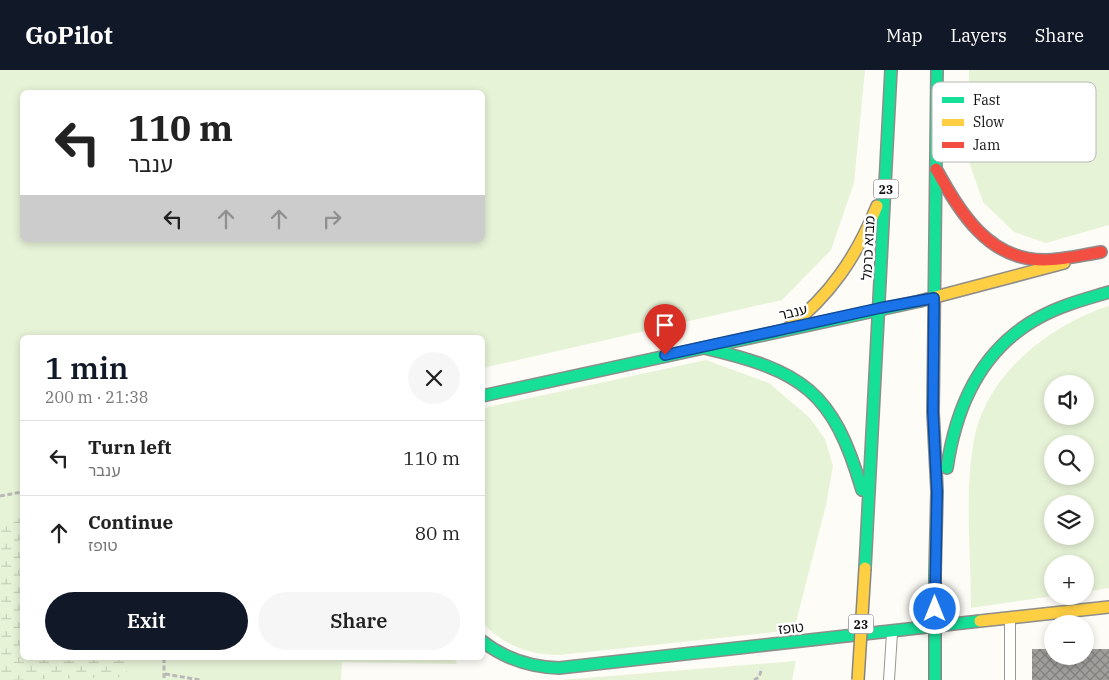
<!DOCTYPE html>
<meta charset="utf-8">
<style>
body{margin:0;font-family:"IBM Plex Serif","Noto Sans Hebrew",serif;background:#f6f6f6;color:#222;height:100vh;display:flex;flex-direction:column;font-size:19px;white-space:nowrap}
*{box-sizing:border-box;margin:0}
p{font-size:16px;color:#767676}
.icon{flex:none;width:28px;height:28px;fill:none;stroke:currentColor;stroke-width:2;stroke-linecap:round;stroke-linejoin:round}
.map{position:relative;flex:1;overflow:hidden}
.details{position:absolute;left:20px;top:265px;width:465px;height:325px;display:flex;flex-direction:column;background:#fff;border-radius:8px;box-shadow:0 2px 8px #0003}
.details>*{flex:none}
.top-card{position:absolute;left:20px;top:20px;width:465px;height:152px;border-radius:8px;box-shadow:0 2px 8px #0003;background:#fff;color:#222;overflow:hidden}
.controls{position:absolute;left:1044px;top:305px;display:grid;gap:10px}
.controls a{display:grid;place-items:center;width:50px;height:50px;border-radius:50%;background:#fff;box-shadow:0 2px 8px #0003;font-size:25px}
.pin{position:absolute;display:grid;place-items:center;width:42px;height:42px;color:#fff;margin:-51px -21px;border-radius:50% 50% 50% 0;rotate:-45deg;box-shadow:0 0 5px #0007}
.pin .icon{rotate:45deg}
.me{position:absolute;width:55px;margin:-28px;rotate:0deg;stroke-linejoin:round;filter:drop-shadow(0 0 4px #0008)}
.turn{display:flex;align-items:center;gap:18px;height:105px;padding:0 25px;font-size:22px}
.turn .icon{width:65px;height:65px;stroke-width:2.5}
.turn b{display:block;font-size:35px;line-height:42px}
.lanes{display:flex;align-items:center;height:48px;padding:0 25px;background:#0003;justify-content:center;gap:25px;direction:ltr}
.lanes .off{opacity:.35}
.round{display:grid;place-items:center;flex:none;width:52px;height:52px;border-radius:26px;background:#f6f6f6}
.summary{display:flex;align-items:center;justify-content:space-between;height:85px;padding:0 25px}
h1{font-size:30px;font-weight:600;line-height:38px;color:#111827}
.action{display:flex;gap:10px;margin-top:auto;padding:10px 25px}
.action a{flex:1;height:58px;border-radius:30px;background:#111827;color:#fff;font-size:20px;font-weight:600;line-height:58px;text-align:center}
.action a+a{background:#f6f6f6;color:#222}
ul{padding:0;list-style:none}
li{display:flex;align-items:center;gap:15px;height:75px;padding:0 25px;border-top:1px solid #e0e0e0}
li div{flex:1}
li b{display:block;font-size:19px}
li em{font-style:normal}
header{display:flex;align-items:center;gap:30px;box-sizing:border-box;height:70px;padding:0 25px;background:#111827;color:#fff}
header strong{font-size:24px}
nav{display:flex;gap:28px;margin-inline-start:auto;font-size:18px}
.map>svg:first-child{display:block}
.grass{fill:#e7f3d7;fill-rule:evenodd}
.wetland{fill:url(#wetland-marsh)}
.building{fill:url(#building-cross-hatch)}
.lines{fill:none;stroke-linecap:round;stroke-linejoin:round}
.lane-casing{stroke:#979795;stroke-width:12}
.fast-casing{stroke:#8e8d8b;stroke-width:14}
.slow-casing{stroke:#8e8d8b;stroke-width:14}
.jam-casing{stroke:#8e8d8b;stroke-width:14}
.path{stroke:#b9b9b8;stroke-width:3;stroke-dasharray:5 2.5;stroke-linecap:butt}
.lane{stroke:#fffffe;stroke-width:10}
.fast{stroke:#16e098;stroke-width:11}
.slow{stroke:#ffcf43;stroke-width:11}
.jam{stroke:#f24e42;stroke-width:11}
.fast-bridge-casing{stroke:#858482;stroke-width:14;stroke-linecap:butt}
.slow-bridge-casing{stroke:#858482;stroke-width:14;stroke-linecap:butt}
.fast-bridge{stroke:#16e098;stroke-width:11}
.slow-bridge{stroke:#ffcf43;stroke-width:11}
.route-casing{stroke:#114b97;stroke-width:12}
.route{stroke:#1a73e8;stroke-width:9}
.labels{text-anchor:middle;dominant-baseline:central;stroke-width:5;stroke-linejoin:round;paint-order:stroke}
.shield{fill:#fff;stroke:#585858;stroke-width:1}
.shield-label{font-size:12px;font-weight:bold;fill:#111}
.street-label{font-size:14px;fill:#111;stroke:#fff}
.key{fill:#fff;stroke:#b8b8b8;stroke-width:1}
.key-label{font-size:14px;fill:#111}
</style>
<header>
<strong>GoPilot</strong>
<nav><a>Map</a><a>Layers</a><a>Share</a></nav>
</header>
<div class="map">
<svg width="1109" height="610" viewBox="0 0 1109 610">
<defs>
<pattern id="wetland-marsh" width="20" height="14" patternUnits="userSpaceOnUse" patternTransform="scale(1.25)"><rect width="20" height="14" fill="#e7f3d7"/><path d="M1 5h8M5 5V1M11 12h8M15 12V8" fill="none" stroke="#c5cfb8"/></pattern>
<pattern id="building-cross-hatch" width="8" height="8" patternUnits="userSpaceOnUse" patternTransform="scale(1.25)"><rect width="8" height="8" fill="#a19f9c"/><path d="M0 0l8 8M0 8l8-8" fill="none" stroke="#82807e"/></pattern>
</defs>
<rect width="100%" height="100%" fill="#fdfcf7"/>
<g class="grass">
<path d="M 0,0 L 865,0 L 854,113 L 831,180 L 782,230 L 487,297 L 483,300 L 482,268 L 22,268 L 22,588 L 454,588 L 457,594 L 342,592 L 341,610 L 0,610 ZM 22,22 L 482,22 L 482,170 L 22,170 Z"/>
<path d="M 969,0 L 1109,0 L 1109,155 L 1046,173 L 1014,162 L 983,132 L 968,89 Z"/>
<path d="M 1109,236 L 1109,518 L 1085,522 L 1085,494 L 1052,494 L 1053,526 L 971,538 C 971,483 964,424 974,370 C 986,305 1049,255 1109,236 ZM 1052,314 L 1085,314 L 1085,346 L 1052,346 ZM 1052,374 L 1085,374 L 1085,406 L 1052,406 ZM 1052,434 L 1085,434 L 1085,466 L 1052,466 Z"/>
<path d="M 706,290 L 769,313 L 810,348 L 825,369 L 833,396 L 826,435 L 794,560 L 559,585 C 529,585 503,575 483,553 L 482,340 L 488,337 Z"/>
<path d="M 796,591 L 792,610 L 561,610 Z"/>
</g>
<path class="wetland" d="M 22,448 L 22,588 L 124,588 L 128,607 L 0,610 L 0,453 Z"/>
<path class="building" d="M 1032,579 L 1052,579 L 1052,586 L 1085,586 L 1085,579 L 1109,579 L 1109,610 L 1032,610 Z"/>
<g class="lines">
<defs>
<g id="lane">
<path d="M 1010,550 L 1010,610"/>
<path d="M 889,610 L 892,563"/>
</g>
<g id="fast">
<path d="M 704,278 C 803,301 833,321 862,420"/>
<path d="M 482,326 L 920,231"/>
<path d="M 947,398 C 956,336 982,278 1040,247 C 1062,235 1086,229 1109,222"/>
<path d="M 865,498 L 891,0"/>
<path d="M 935,504 L 937,421 L 933,342 L 937,0"/>
<path d="M 482,571 C 505,589 530,597 559,598 L 980,551"/>
</g>
<g id="slow">
<path d="M 920,231 L 1064,193"/>
<path d="M 787,259 C 830,226 857,186 877,136"/>
<path d="M 980,551 L 1109,537"/>
</g>
<path id="jam" d="M 936,99 C 960,142 988,190 1044,190 C 1063,190 1082,185 1101,182"/>
</defs>
<use href="#lane" class="lane-casing"/>
<use href="#fast" class="fast-casing"/>
<use href="#slow" class="slow-casing"/>
<use href="#jam" class="jam-casing"/>
<g class="path">
<path d="M 0,426 L 22,422"/>
<path d="M 164,588 L 164,610"/>
<path d="M 165,604 L 200,610"/>
<path d="M 754,610 L 759,607 L 762,598"/>
</g>
<use href="#lane" class="lane"/>
<use href="#fast" class="fast"/>
<use href="#slow" class="slow"/>
<use href="#jam" class="jam"/>
<defs>
<path id="fast-bridge" d="M 935,504 L 935,610"/>
<path id="slow-bridge" d="M 858,610 L 865,498"/>
</defs>
<use href="#fast-bridge" class="fast-bridge-casing"/>
<use href="#slow-bridge" class="slow-bridge-casing"/>
<use href="#fast-bridge" class="fast-bridge"/>
<use href="#slow-bridge" class="slow-bridge"/>
</g>
<g class="lines">
<defs>
<path id="route" d="M 665,285 L 880,238 L 934,228 L 933,342 L 937,422 L 935,539"/>
</defs>
<use href="#route" class="route-casing"/>
<use href="#route" class="route"/>
</g>
<g class="labels">
<g class="shield">
<rect x="873.5" y="109.5" width="25" height="19" rx="4"/>
<rect x="848.5" y="544.5" width="25" height="19" rx="4"/>
</g>
<g class="shield-label">
<text x="886" y="119">23</text>
<text x="861" y="554">23</text>
</g>
<g class="street-label">
<text transform="translate(868 178) rotate(-87)">מבוא כרמל</text>
<text transform="translate(793 242) rotate(-13)">ענבר</text>
<text transform="translate(791 558) rotate(-6)">טופז</text>
</g>
</g>
<rect x="932" y="12" width="164" height="80" rx="8" class="key"/>
<rect x="942" y="27" width="22" height="6" fill="#16e098"/>
<rect x="942" y="49" width="22" height="7" fill="#ffcf43"/>
<rect x="942" y="72" width="22" height="6" fill="#f24e42"/>
<g class="key-label">
<text x="973" y="35">Fast</text>
<text x="973" y="57">Slow</text>
<text x="973" y="80">Jam</text>
</g>
</svg>
<div class="controls">
<a><svg class="icon" aria-label="sound" viewBox="0 0 24 24"><path d="M4 9h4l5-4v14l-5-4H4zM17 9q2 3 0 6"/></svg></a>
<a><svg class="icon" aria-label="search" viewBox="0 0 24 24"><circle cx="10" cy="10" r="6"/><path d="M15 15l6 6"/></svg></a>
<a><svg class="icon" aria-label="layers" viewBox="0 0 24 24"><path d="M12 4l9 5-9 5-9-5zM3 14l9 5 9-5"/></svg></a>
<a>+</a>
<a>−</a>
</div>
<div class="pin" style="left:665px;top:285px;background:#d93025"><svg class="icon" aria-label="arrive" viewBox="0 0 24 24"><path d="M6 21V4h12l-3 4 3 4H6"/></svg></div>
<svg class="me" style="left:935px;top:539px" viewBox="-20 -20 40 40"><circle r="17" fill="#1a73e8" stroke="#fff" stroke-width="3"/><path d="M0-11L8 9 0 5-8 9z" fill="#fff"/></svg>
<div class="top-card">
<div class="turn"><svg class="icon" aria-label="left" viewBox="0 0 24 24"><path d="M17 20v-9H6M10 6l-5 5 5 5"/></svg><div><b>110 m</b>ענבר</div></div>
<div class="lanes"><svg class="icon" aria-label="left" viewBox="0 0 24 24"><path d="M17 20v-9H6M10 6l-5 5 5 5"/></svg><svg class="icon off" aria-label="ahead" viewBox="0 0 24 24"><path d="M12 20V5M6 11l6-6 6 6"/></svg><svg class="icon off" aria-label="ahead" viewBox="0 0 24 24"><path d="M12 20V5M6 11l6-6 6 6"/></svg><svg class="icon off" aria-label="right" viewBox="0 0 24 24"><path d="M7 20v-9h11M14 6l5 5-5 5"/></svg></div>
</div>
<section class="details">
<div class="summary"><div><h1>1 min</h1><p>200 m · 21:38</p></div><a class="round"><svg class="icon" aria-label="close" viewBox="0 0 24 24"><path d="M6 6l12 12M18 6L6 18"/></svg></a></div>
<ul>
<li><svg class="icon" aria-label="left" viewBox="0 0 24 24"><path d="M17 20v-9H6M10 6l-5 5 5 5"/></svg><div><b>Turn left</b><p>ענבר</p></div><em>110 m</em></li>
<li><svg class="icon" aria-label="ahead" viewBox="0 0 24 24"><path d="M12 20V5M6 11l6-6 6 6"/></svg><div><b>Continue</b><p>טופז</p></div><em>80 m</em></li>
</ul>
<div class="action"><a>Exit</a><a>Share</a></div>
</section>
</div>
